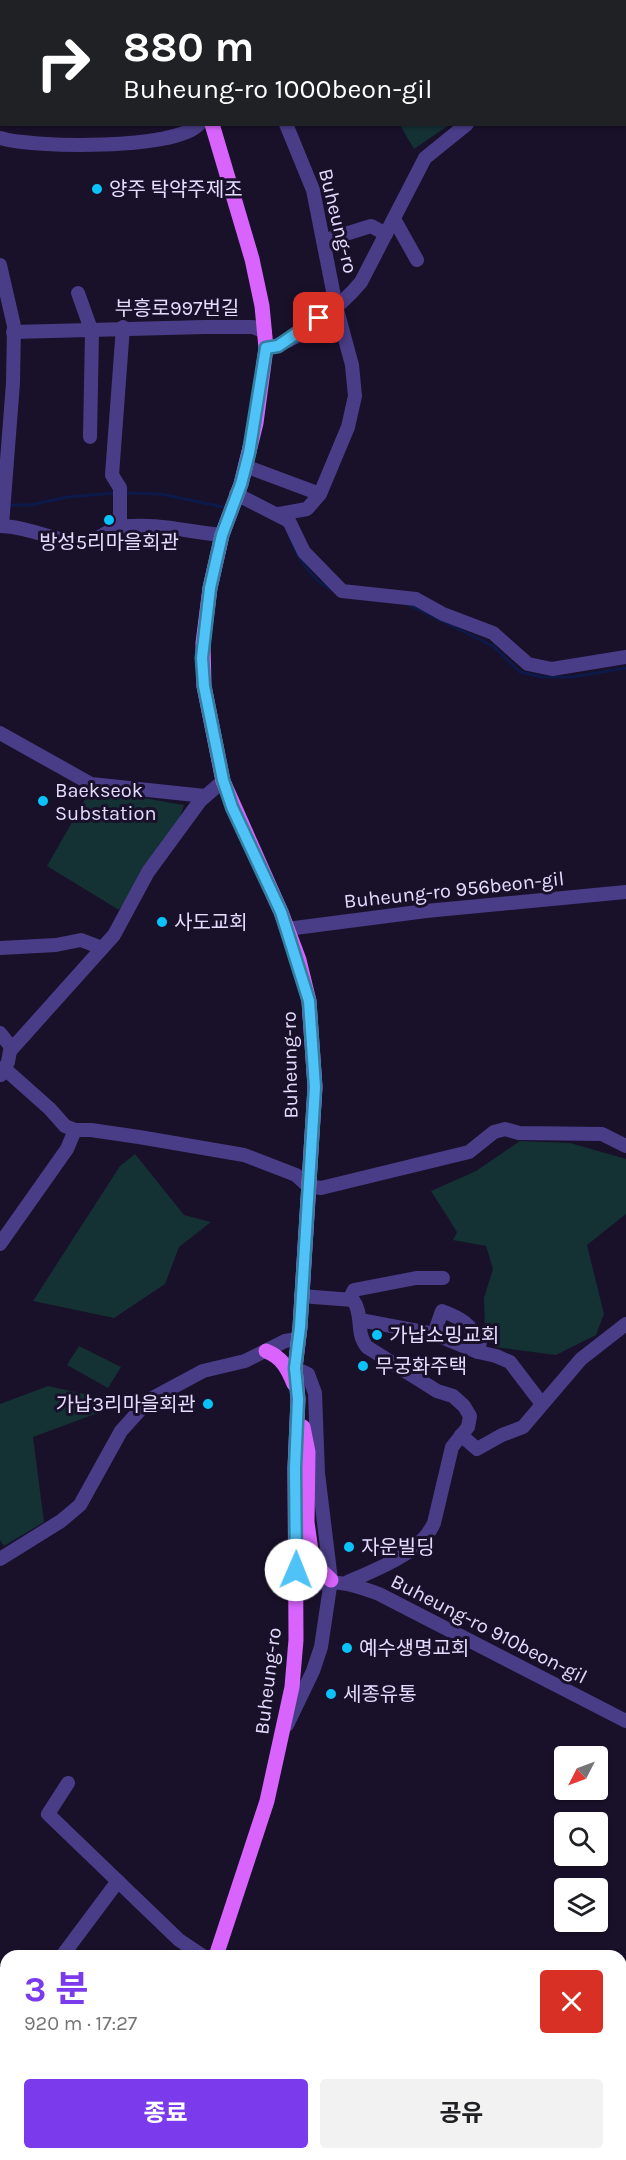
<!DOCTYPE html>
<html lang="ko">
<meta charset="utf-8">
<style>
body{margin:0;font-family:Karla,"Noto Sans KR",sans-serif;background:#f2f2f2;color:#202124;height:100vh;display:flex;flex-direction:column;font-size:22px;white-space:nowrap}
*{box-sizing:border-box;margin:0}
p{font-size:20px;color:#757577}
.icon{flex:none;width:33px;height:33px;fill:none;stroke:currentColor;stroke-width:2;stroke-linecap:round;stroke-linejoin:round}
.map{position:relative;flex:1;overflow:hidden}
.panel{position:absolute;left:0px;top:1950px;width:627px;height:210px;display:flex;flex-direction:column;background:#fff;border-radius:18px 18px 0 0;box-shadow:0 2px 4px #0004}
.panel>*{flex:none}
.top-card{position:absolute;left:0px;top:0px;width:627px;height:126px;box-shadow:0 2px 4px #0004;background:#202124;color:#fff;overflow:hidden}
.needle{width:39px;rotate:228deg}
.buttons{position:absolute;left:554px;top:1746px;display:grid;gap:12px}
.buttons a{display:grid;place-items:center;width:54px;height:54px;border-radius:6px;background:#fff;box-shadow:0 2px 4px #0004;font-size:30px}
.pin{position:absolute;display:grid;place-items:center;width:51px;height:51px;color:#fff;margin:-26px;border-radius:12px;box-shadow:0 3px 9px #0006}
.me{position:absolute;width:66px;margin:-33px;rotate:1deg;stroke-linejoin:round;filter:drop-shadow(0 0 4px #0008)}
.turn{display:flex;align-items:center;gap:21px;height:126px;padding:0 24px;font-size:27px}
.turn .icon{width:78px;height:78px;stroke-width:2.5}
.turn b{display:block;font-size:42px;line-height:51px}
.round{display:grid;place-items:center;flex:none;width:63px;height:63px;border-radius:6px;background:#f2f2f2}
.overview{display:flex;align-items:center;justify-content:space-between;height:102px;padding:0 24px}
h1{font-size:36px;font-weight:700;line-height:45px;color:#7c3aed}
.primary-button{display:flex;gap:12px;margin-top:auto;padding:12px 24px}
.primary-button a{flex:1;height:69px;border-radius:6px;background:#7c3aed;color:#fff;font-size:24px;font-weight:700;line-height:69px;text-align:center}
.primary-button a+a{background:#f2f2f2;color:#202124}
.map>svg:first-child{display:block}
.green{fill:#143134}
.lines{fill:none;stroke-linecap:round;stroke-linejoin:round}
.stream{stroke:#0c1a49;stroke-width:3}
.minor{stroke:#4a3d88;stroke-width:14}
.major{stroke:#d864fd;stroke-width:15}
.route-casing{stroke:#337fa1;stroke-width:15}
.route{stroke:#4fc3f7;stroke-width:10}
.poi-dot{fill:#0ac3fb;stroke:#19112a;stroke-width:2}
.labels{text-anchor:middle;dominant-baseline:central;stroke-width:6;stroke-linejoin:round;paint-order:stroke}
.poi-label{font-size:20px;fill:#e4dbfe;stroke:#19112a;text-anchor:start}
.street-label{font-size:20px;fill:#e4dbfe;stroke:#19112a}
</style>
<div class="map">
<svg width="626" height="2160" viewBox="0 0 626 2160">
<rect width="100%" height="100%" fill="#19112a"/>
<g class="green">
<path d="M 400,125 L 449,125 L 414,149 Z"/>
<path d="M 91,789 L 184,805 L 177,825 L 119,910 L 47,866 Z"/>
<path d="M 520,1141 L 570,1143 L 626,1159 L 626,1214 L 587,1245 L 604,1314 L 596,1335 L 556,1355 L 495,1347 L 485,1332 L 484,1298 L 493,1269 L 486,1246 L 453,1240 L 457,1232 L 431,1191 L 476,1171 Z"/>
<path d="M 135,1154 L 184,1215 L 211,1222 L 179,1247 L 165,1284 L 114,1318 L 33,1301 L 120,1166 Z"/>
<path d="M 79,1346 L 121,1367 L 108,1388 L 67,1365 Z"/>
<path d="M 48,1386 L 125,1403 L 33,1437 L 44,1522 L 4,1546 L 0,1540 L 0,1404 Z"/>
</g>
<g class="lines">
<g class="stream">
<path d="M 124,493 L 161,494 L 223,507"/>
<path d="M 8,505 L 30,505 L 68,497 L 114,493"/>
<path d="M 289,536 C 298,558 313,583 335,591"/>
<path d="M 409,605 L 493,646 L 520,672 L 542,677 L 572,677 L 626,668"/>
</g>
<g class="minor">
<path d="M 331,0 L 332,2"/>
<path d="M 595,0 L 597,2"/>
<path d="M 385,2 L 388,0"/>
<path d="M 620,2 L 622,0"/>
<path d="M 0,138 C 33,148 176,150 199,124"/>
<path d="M 394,219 L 417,260"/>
<path d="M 323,241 L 371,226 L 386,234"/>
<path d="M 0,265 L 14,326 L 13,383 L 2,525"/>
<path d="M 78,293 L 92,332 L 90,437"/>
<path d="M 13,332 L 205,327 L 253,327 L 265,332"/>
<path d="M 266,348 C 296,344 342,305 361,282 L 425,158 L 467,124"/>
<path d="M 245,466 L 320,494 L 348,427 L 355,396 L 352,365 L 336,306 L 313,190 L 286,124"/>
<path d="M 236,494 L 289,521 L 304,552 L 342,591 L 416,599 L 443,614 L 493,633 L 528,664 L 552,669 L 626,657"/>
<path d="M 279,514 L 307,509 L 320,494"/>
<path d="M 0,526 C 29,526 59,544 86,542 C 98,541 108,529 120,527 C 155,522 188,532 222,535"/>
<path d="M 120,527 L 120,488 L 112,475 L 123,327"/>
<path d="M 0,733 L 91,784 L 205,796"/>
<path d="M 287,929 L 426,911 L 626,892"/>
<path d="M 0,948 L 56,945 L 81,940 L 102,948"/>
<path d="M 0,1033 L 12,1048"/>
<path d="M 5,1069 L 50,1109 L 65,1126 L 75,1130 L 91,1130 L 139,1137 L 244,1155 L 296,1175 L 308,1186 L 321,1188 L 469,1152 L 494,1132 L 505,1129 L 519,1133 L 602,1134 L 626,1146"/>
<path d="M 1,1075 L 8,1062 L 10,1051 L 114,935 L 148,872 L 200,801 L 223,781"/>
<path d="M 0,1244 L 67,1149 L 75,1130"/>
<path d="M 301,1296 L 353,1300 C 364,1315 355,1333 367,1347 L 437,1391 L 453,1396 L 464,1406 L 470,1416 L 468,1427 L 452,1447 L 434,1523 C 420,1554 377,1569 348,1582"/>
<path d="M 350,1298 L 354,1290 L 416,1278 L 443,1278"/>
<path d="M 360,1320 L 434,1334 L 478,1352 L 496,1356 L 510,1362 L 542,1404"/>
<path d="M 434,1334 L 442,1311 C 461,1318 470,1324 480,1342 L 478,1352"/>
<path d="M 461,1435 L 477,1449 L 502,1435 L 523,1427 L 581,1359 L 626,1324"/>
<path d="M 0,1559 L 61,1521 L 80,1505 L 121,1431 L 149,1400 L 203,1371 L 245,1361 L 285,1341 L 298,1339"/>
<path d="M 296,1586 C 335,1581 342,1580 379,1594 L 626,1721"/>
<path d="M 287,1725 L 313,1671 L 321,1647 L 331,1580 L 318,1473 L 315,1393 L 308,1374 L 295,1368"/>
<path d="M 68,1783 L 48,1814 L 179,1940 L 203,1956"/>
<path d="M 62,1956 L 118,1881"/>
<path d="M 0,2042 L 6,2034"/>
</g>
<g class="major">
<path d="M 179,0 L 179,2"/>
<path d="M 212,124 L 252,259 L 262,306 L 266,348 L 256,423 L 241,484 L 222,535 L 210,588 L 203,643 L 204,686 L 223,781 L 281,912 L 299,960 L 309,1001 L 315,1087 L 300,1327 L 295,1368 L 298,1399 L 295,1468 L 296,1640 L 292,1687 L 267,1801 L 216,1956"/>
<path d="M 266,1351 C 282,1357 288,1369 294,1384"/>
<path d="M 303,1427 L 308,1452 L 307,1522 L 311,1551 L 313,1563 L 331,1580"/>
<path d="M 0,2146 L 6,2147"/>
<path d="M 34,2154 L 58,2160"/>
<path d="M 101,2154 L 145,2160"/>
<path d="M 211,2154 L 248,2160"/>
</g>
</g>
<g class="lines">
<defs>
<path id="route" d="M 296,1570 L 295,1468 L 298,1399 L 295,1368 L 300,1327 L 315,1087 L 309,1001 L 281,912 L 232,807 L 223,780 L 204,686 L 202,658 L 210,588 L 222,535 L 241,484 L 249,453 L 266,348 L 278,346 L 319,318"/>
</defs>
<use href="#route" class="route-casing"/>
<use href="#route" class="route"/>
</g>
<g class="poi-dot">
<circle cx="97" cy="189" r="6"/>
<circle cx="109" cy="520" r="6"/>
<circle cx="43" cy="801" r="6"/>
<circle cx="162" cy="922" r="6"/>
<circle cx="377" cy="1335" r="6"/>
<circle cx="363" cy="1366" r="6"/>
<circle cx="208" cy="1404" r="6"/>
<circle cx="349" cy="1547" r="6"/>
<circle cx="347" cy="1648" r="6"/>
<circle cx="331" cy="1694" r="6"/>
</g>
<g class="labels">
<g class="poi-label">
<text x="109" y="189">양주 탁약주제조</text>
<text x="109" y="542" text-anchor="middle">방성5리마을회관</text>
<text x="55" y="790">Baekseok<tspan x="55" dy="23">Substation</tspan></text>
<text x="174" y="922">사도교회</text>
<text x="389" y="1335">가납소밍교회</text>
<text x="375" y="1366">무궁화주택</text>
<text x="196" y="1404" text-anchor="end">가납3리마을회관</text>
<text x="361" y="1547">자운빌딩</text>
<text x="359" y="1648">예수생명교회</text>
<text x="343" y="1694">세종유통</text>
</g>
<g class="street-label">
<text transform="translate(338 221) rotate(76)">Buheung-ro</text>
<text x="177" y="308">부흥로997번길</text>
<text transform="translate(454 890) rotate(-6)">Buheung-ro 956beon-gil</text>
<text transform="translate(290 1065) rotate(-91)">Buheung-ro</text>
<text transform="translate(489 1629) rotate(27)">Buheung-ro 910beon-gil</text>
<text transform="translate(268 1681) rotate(-83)">Buheung-ro</text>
</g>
</g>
</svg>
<div class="buttons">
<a><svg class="needle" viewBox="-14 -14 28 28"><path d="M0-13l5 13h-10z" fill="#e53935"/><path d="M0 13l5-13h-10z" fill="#757577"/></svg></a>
<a><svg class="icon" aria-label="search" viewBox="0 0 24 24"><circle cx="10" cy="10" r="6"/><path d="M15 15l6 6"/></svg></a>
<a><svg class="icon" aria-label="layers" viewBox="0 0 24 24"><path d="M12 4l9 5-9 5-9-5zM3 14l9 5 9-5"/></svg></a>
</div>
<div class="pin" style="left:319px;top:318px;background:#d93025"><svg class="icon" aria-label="arrive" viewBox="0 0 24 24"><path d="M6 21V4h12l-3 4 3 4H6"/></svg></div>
<svg class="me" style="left:296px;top:1570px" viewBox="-20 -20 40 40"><circle r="19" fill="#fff"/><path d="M0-13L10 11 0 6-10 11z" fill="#4fc3f7"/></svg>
<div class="top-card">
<div class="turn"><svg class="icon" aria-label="right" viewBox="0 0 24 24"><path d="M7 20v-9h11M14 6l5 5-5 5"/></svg><div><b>880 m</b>Buheung-ro 1000beon-gil</div></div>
</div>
<section class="panel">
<div class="overview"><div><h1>3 분</h1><p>920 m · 17:27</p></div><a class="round" style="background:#d93025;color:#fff"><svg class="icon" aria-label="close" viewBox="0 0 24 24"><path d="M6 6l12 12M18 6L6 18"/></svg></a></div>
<div class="primary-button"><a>종료</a><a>공유</a></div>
</section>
</div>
